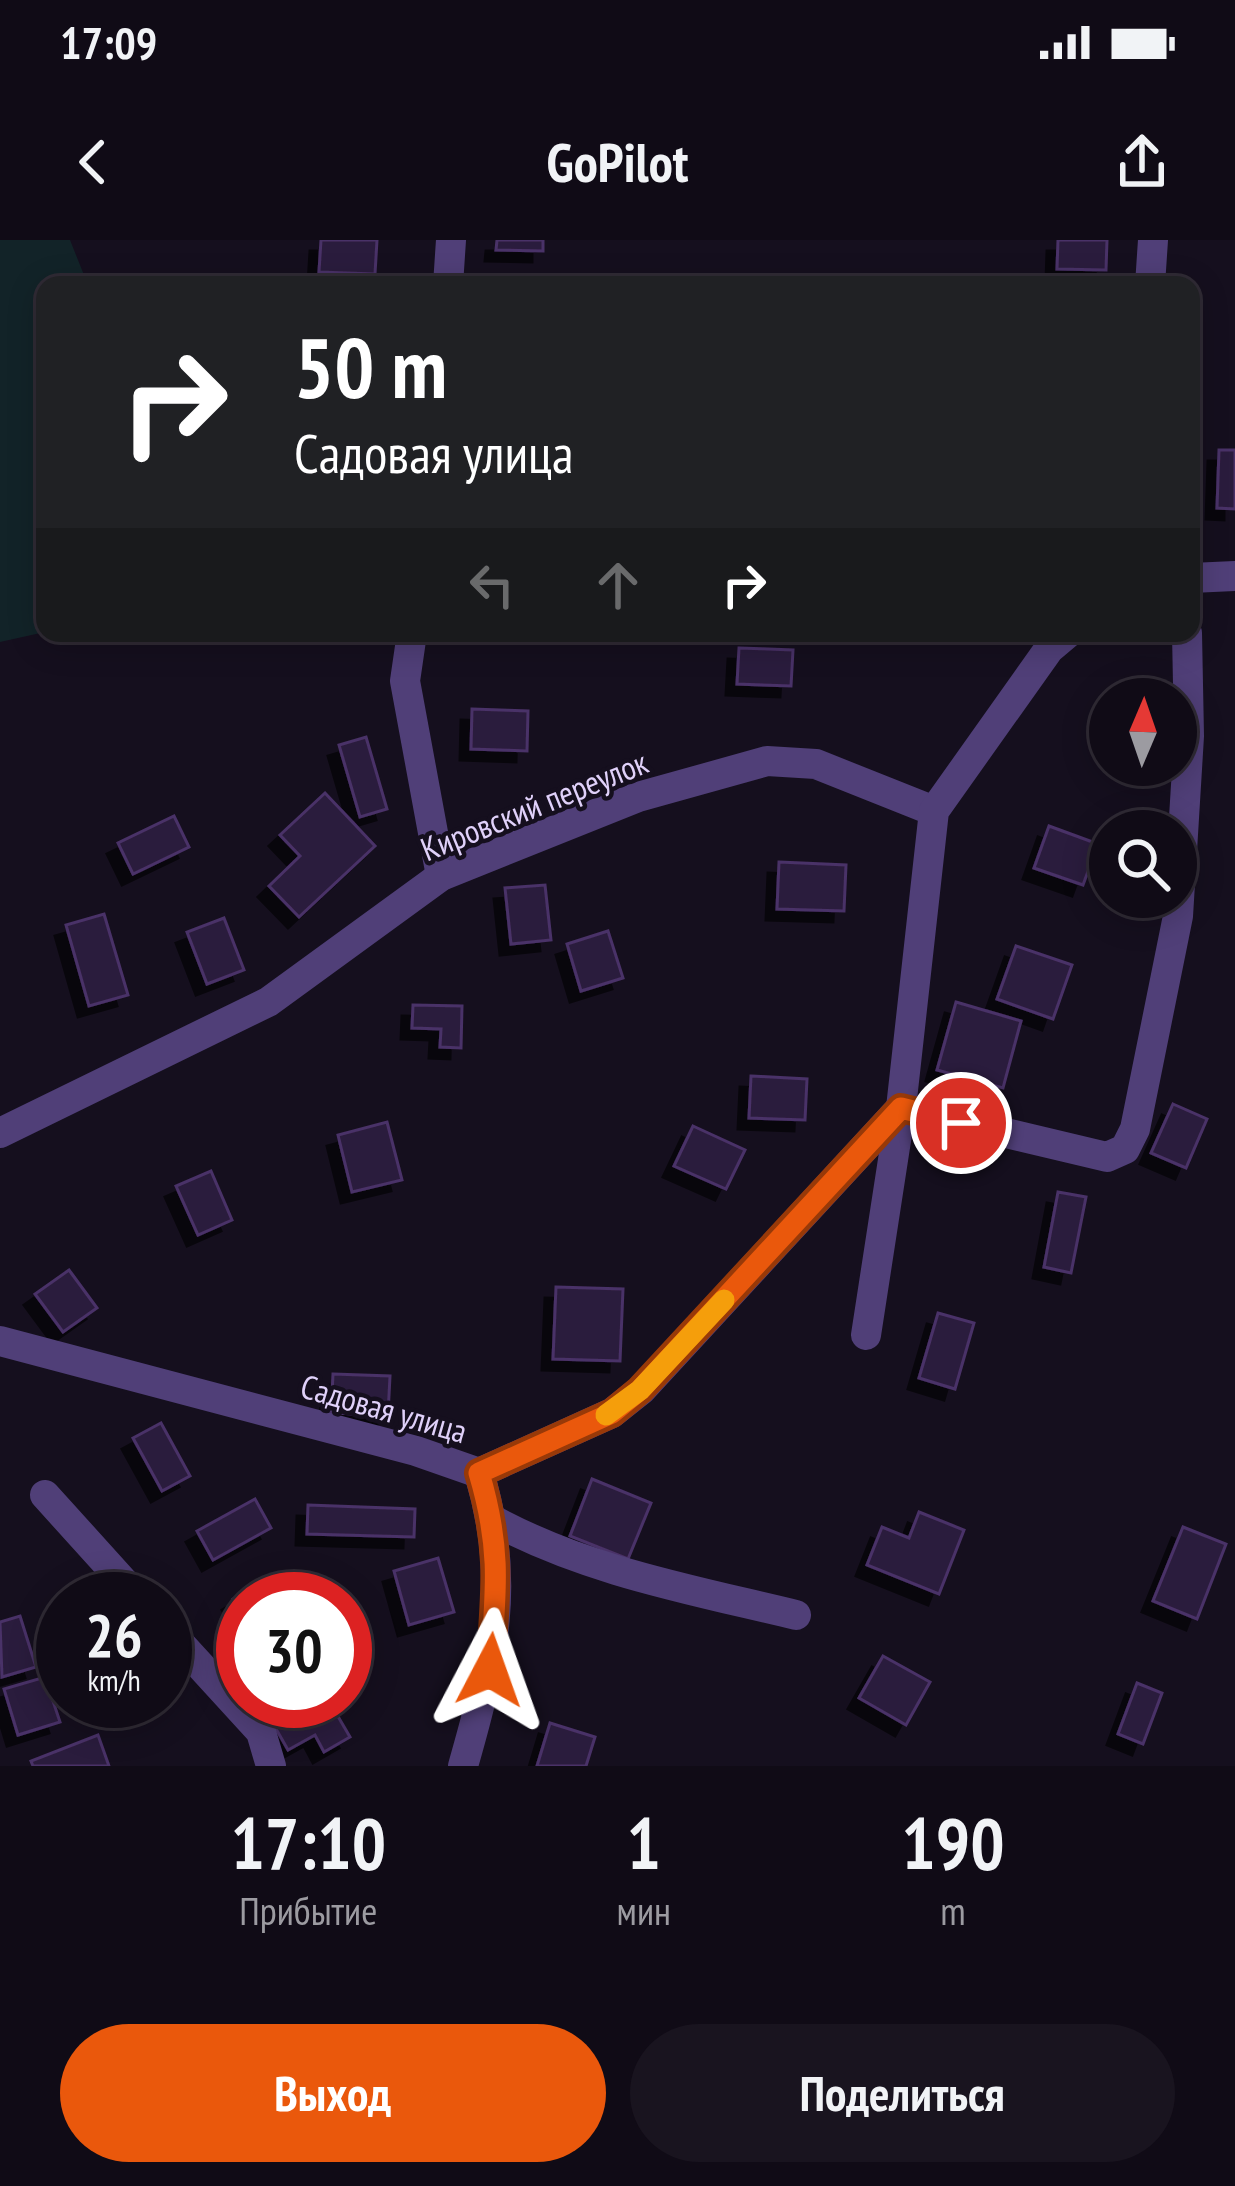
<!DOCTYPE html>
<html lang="ru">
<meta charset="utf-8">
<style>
body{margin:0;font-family:"PT Sans Narrow",sans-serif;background:#19141f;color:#f1f3f6;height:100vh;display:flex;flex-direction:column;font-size:45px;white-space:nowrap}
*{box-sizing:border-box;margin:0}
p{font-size:39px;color:#9c9ba1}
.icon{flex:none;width:66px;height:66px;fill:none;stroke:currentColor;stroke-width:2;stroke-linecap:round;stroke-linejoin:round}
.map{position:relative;height:1526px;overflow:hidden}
.details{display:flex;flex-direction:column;background:#100b16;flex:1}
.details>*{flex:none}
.hud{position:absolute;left:36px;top:36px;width:1164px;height:366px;border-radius:24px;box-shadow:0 6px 30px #0003,0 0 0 3px #302b35;background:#202124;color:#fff;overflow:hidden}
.needle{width:78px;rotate:2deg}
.controls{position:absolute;left:1089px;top:438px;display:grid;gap:24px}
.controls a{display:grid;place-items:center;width:108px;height:108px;border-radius:50%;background:#100b16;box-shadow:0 6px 30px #0003,0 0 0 3px #302b35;font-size:60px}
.speed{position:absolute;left:36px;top:1332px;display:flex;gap:24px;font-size:60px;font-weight:700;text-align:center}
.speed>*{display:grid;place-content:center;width:156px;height:156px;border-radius:50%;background:#100b16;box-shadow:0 6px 30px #0003,0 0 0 3px #302b35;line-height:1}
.speed small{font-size:30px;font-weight:400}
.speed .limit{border:18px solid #d22;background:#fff;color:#111}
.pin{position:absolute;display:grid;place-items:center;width:102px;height:102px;color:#fff;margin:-51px;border:6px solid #fff;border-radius:50%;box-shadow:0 3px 12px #0007}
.me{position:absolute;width:132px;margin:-66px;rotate:4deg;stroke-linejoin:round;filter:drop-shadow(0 0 9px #0008)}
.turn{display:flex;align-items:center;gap:42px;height:252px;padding:0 60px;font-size:54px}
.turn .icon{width:156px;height:156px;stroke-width:2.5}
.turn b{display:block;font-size:84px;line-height:102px}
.lanes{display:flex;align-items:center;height:114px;padding:0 60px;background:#0003;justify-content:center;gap:60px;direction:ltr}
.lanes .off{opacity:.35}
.eta{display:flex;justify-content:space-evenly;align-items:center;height:204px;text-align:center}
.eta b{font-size:72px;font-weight:800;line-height:84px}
.button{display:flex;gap:24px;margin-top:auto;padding:24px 60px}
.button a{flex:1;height:138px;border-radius:72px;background:#ea580c;color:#fff;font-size:48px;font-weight:800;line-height:138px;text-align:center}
.button a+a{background:#19141f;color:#f1f3f6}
.status{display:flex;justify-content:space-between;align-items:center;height:84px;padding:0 60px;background:#100b16;direction:ltr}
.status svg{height:33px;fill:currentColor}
header{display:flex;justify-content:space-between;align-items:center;height:156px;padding:0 60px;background:#100b16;font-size:54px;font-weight:800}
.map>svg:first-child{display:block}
.green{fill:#122328}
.building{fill:#2c1d3d;stroke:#4a3167;stroke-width:3;filter:url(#shadow)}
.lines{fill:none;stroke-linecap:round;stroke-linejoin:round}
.minor{stroke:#503f78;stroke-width:30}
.route-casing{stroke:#983908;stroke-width:30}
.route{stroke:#ea580c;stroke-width:21}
.slow{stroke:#f59e0b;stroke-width:21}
.labels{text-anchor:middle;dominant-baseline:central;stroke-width:9;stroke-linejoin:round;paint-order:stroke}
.street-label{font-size:33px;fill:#e0d1fa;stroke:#150f1e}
</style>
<div class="status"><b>17:09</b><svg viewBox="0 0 49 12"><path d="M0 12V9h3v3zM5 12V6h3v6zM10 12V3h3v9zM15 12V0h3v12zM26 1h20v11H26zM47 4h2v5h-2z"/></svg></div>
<header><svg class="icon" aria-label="back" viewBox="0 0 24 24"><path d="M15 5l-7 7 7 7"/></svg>GoPilot<svg class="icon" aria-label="share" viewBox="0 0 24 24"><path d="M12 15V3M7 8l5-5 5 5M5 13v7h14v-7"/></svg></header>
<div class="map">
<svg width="1235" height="1526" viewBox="0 0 1235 1526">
<defs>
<filter id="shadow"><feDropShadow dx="-11" dy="11" stdDeviation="0" flood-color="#0009"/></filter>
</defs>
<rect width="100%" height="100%" fill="#150f1e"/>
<path class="green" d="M 0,0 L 70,0 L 88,45 L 45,45 L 45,392 L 0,402 Z"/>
<g class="building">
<path d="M 321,0 L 377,0 L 375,34 L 319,32 Z"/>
<path d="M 497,0 L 543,0 L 543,11 L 496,10 Z"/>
<path d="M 1058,0 L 1107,0 L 1106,30 L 1057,29 Z"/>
<path d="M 1219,210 L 1235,210 L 1235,269 L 1217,268 Z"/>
<path d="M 739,408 L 793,410 L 791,446 L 737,444 Z"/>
<path d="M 472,469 L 528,471 L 527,511 L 471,509 Z"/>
<path d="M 366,497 L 387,569 L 360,577 L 339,505 Z"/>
<path d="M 325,553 L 375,606 L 299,677 L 269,646 L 300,616 L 280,595 Z"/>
<path d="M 174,576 L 189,607 L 133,634 L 118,603 Z"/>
<path d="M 1049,586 L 1098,604 L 1083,645 L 1034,628 Z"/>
<path d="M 779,622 L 846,625 L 844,671 L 777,669 Z"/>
<path d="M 545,645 L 551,700 L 511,704 L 505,648 Z"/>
<path d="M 104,674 L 128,755 L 89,766 L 66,685 Z"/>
<path d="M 224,678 L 244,730 L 207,744 L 187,692 Z"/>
<path d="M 608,691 L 623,738 L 581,751 L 567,704 Z"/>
<path d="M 1016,706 L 1072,725 L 1053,779 L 997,759 Z"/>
<path d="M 956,762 L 1021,781 L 1003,848 L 937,830 Z"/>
<path d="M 413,765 L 462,766 L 461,808 L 440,807 L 441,789 L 412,788 Z"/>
<path d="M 751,836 L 807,839 L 805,880 L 749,878 Z"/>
<path d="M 1173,864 L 1207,879 L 1186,928 L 1151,913 Z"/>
<path d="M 387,882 L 402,940 L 352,952 L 338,895 Z"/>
<path d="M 693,886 L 745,910 L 726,949 L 674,926 Z"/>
<path d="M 211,931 L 232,980 L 198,995 L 176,946 Z"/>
<path d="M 1058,952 L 1086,957 L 1071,1033 L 1044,1027 Z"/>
<path d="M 69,1030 L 97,1068 L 63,1092 L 35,1054 Z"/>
<path d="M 556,1047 L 623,1049 L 620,1121 L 553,1119 Z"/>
<path d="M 938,1073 L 974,1083 L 955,1149 L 919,1138 Z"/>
<path d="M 333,1134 L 390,1136 L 388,1175 L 331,1173 Z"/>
<path d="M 161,1183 L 190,1236 L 162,1251 L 133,1198 Z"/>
<path d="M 592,1239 L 651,1263 L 628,1319 L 570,1296 Z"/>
<path d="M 255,1259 L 271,1288 L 213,1320 L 197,1291 Z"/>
<path d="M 308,1265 L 415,1269 L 414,1297 L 307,1294 Z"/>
<path d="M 919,1272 L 964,1290 L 939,1354 L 867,1325 L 882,1287 L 909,1298 Z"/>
<path d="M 1183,1287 L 1226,1304 L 1197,1379 L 1153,1361 Z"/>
<path d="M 438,1318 L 454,1372 L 409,1385 L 394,1331 Z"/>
<path d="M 266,1340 L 277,1359 L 243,1359 L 243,1376 L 233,1359 Z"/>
<path d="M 20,1376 L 36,1427 L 2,1437 L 0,1382 Z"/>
<path d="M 883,1416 L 930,1442 L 906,1485 L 859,1458 Z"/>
<path d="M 45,1437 L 60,1482 L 18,1495 L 4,1449 Z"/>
<path d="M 1137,1443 L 1162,1453 L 1143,1504 L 1118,1494 Z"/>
<path d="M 321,1461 L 329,1461 L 350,1497 L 324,1512 L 315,1495 L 288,1510 L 275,1487 Z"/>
<path d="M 550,1483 L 595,1497 L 586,1526 L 537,1526 Z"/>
<path d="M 98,1495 L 109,1526 L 33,1526 L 31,1521 Z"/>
</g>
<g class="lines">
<g class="minor">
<path d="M 448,45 L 451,0"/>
<path d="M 1150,45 L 1153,0"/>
<path d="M 1191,338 L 1235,336"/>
<path d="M 412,393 L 405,441 L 441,636"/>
<path d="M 901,868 L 1107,917 L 1125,909 L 1135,889 L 1178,676 L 1189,496 L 1187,393"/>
<path d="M 0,893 L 268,762 L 441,636 L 638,557 L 767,521 L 816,524 L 934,571"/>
<path d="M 866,1095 L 901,868 L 934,571 L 1049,409 L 1068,393"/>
<path d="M 0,1101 L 416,1211 L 479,1233 L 612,1173 L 641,1150 L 901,868"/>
<path d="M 45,1255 L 139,1359"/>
<path d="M 493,1280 C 587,1331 693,1350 796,1375"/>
<path d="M 165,1387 L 261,1492 L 271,1526"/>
<path d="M 463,1526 C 493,1421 512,1341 479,1233"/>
</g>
</g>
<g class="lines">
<defs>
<path id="route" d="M 490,1430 C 496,1352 502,1310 479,1233 L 612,1173 L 640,1150 L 901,868 L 961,883"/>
</defs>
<use href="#route" class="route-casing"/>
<use href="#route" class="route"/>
<path class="slow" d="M 606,1175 L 640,1150 L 724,1060"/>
</g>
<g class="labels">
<g class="street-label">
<text transform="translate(534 565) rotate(-22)">Кировский переулок</text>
<text transform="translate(384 1168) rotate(16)">Садовая улица</text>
</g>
</g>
</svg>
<div class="controls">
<a><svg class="needle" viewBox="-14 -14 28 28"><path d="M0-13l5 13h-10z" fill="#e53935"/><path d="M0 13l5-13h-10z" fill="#9c9ba1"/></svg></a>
<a><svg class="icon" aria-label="search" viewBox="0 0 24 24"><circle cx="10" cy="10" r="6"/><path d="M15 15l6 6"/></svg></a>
</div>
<div class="speed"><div>26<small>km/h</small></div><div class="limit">30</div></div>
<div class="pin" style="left:961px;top:883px;background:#d93025"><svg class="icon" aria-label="arrive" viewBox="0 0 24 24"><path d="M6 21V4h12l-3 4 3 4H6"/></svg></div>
<svg class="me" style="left:490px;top:1430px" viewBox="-20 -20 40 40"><path d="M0-17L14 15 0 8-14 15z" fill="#ea580c" stroke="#fff" stroke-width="4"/></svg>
<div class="hud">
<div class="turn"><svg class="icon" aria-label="right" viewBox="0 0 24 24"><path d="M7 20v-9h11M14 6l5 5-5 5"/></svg><div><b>50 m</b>Садовая улица</div></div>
<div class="lanes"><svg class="icon off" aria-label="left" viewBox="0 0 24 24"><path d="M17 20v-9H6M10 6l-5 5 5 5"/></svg><svg class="icon off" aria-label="ahead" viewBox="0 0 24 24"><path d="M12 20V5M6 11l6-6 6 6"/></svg><svg class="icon" aria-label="right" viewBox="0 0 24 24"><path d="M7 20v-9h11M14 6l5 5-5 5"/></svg></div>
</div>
</div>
<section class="details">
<div class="eta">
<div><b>17:10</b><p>Прибытие</p></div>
<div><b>1</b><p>мин</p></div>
<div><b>190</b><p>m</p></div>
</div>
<div class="button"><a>Выход</a><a>Поделиться</a></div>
</section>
